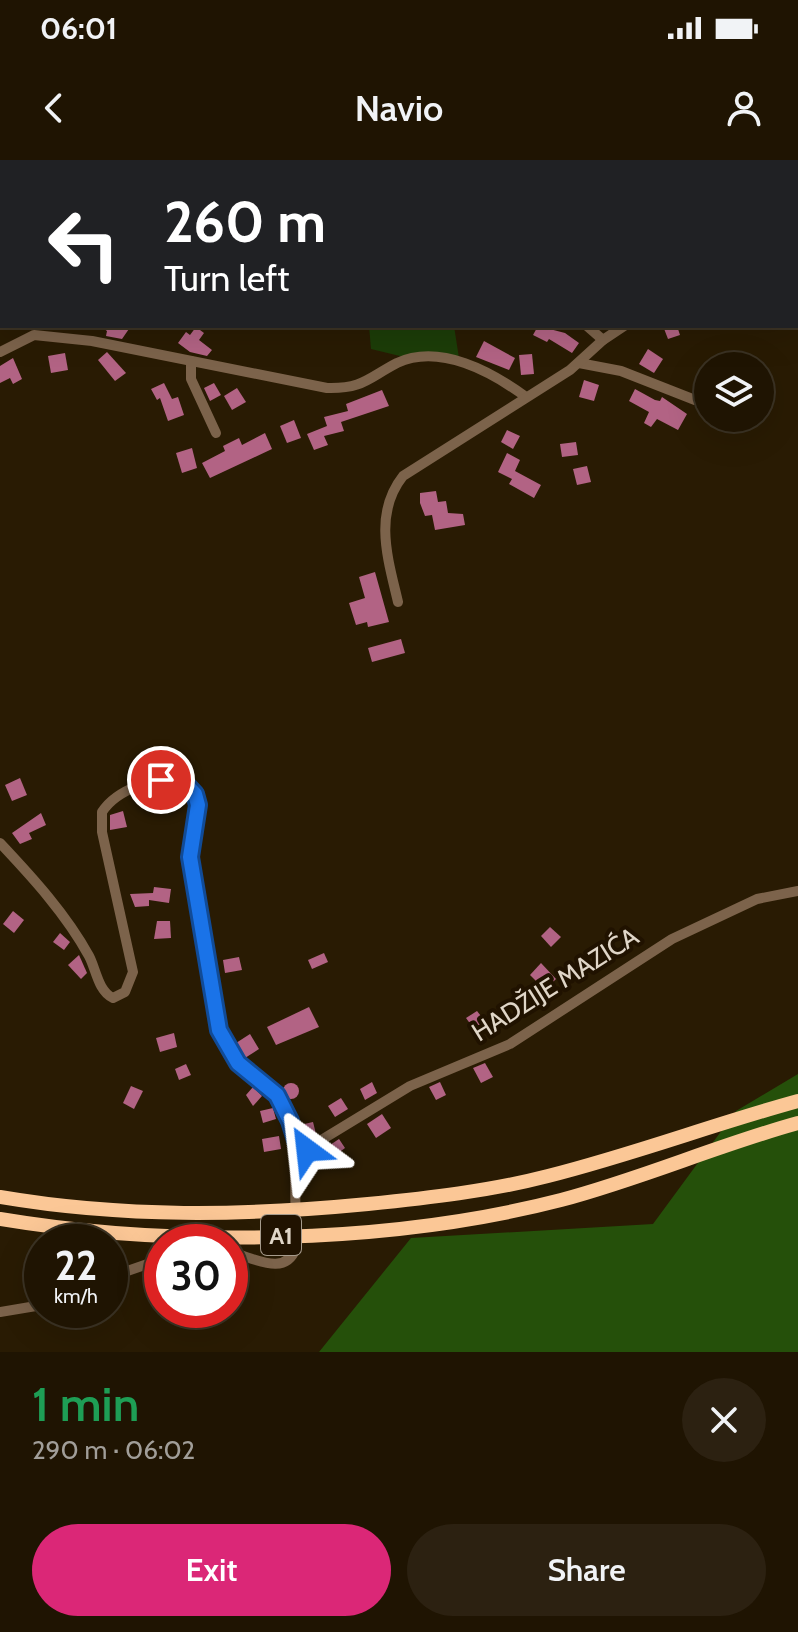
<!DOCTYPE html>
<meta charset="utf-8">
<style>
body{margin:0;font-family:Cabin,sans-serif;background:#2c2111;color:#f1f3f6;height:100vh;display:flex;flex-direction:column;font-size:30px;white-space:nowrap}
*{box-sizing:border-box;margin:0}
p{font-size:26px;color:#a19e99}
.icon{flex:none;width:44px;height:44px;fill:none;stroke:currentColor;stroke-width:2;stroke-linecap:round;stroke-linejoin:round}
.map{position:relative;height:1192px;overflow:hidden}
.drawer{display:flex;flex-direction:column;background:#1f1402;flex:1}
.drawer>*{flex:none}
.guide{position:absolute;left:0px;top:0px;width:798px;height:168px;box-shadow:0 8px 32px #0002,0 0 0 2px #3c3324;background:#202124;color:#fff;overflow:hidden}
.buttons{position:absolute;left:694px;top:192px;display:grid;gap:16px}
.buttons a{display:grid;place-items:center;width:80px;height:80px;border-radius:50%;background:#1f1402;box-shadow:0 8px 32px #0002,0 0 0 2px #3c3324;font-size:40px}
.speed{position:absolute;left:24px;top:1064px;display:flex;gap:16px;font-size:40px;font-weight:700;text-align:center}
.speed>*{display:grid;place-content:center;width:104px;height:104px;border-radius:50%;background:#1f1402;box-shadow:0 8px 32px #0002,0 0 0 2px #3c3324;line-height:1}
.speed small{font-size:20px;font-weight:400}
.speed .limit{border:12px solid #d22;background:#fff;color:#111}
.pin{position:absolute;display:grid;place-items:center;width:68px;height:68px;color:#fff;margin:-34px;border:4px solid #fff;border-radius:50%;box-shadow:0 2px 8px #0007}
.me{position:absolute;width:88px;margin:-44px;rotate:330deg;stroke-linejoin:round;filter:drop-shadow(0 0 6px #0008)}
.turn{display:flex;align-items:center;gap:28px;height:168px;padding:0 32px;font-size:36px}
.turn .icon{width:104px;height:104px;stroke-width:2.5}
.turn b{display:block;font-size:56px;line-height:68px}
.round{display:grid;place-items:center;flex:none;width:84px;height:84px;border-radius:42px;background:#2c2111}
.head{display:flex;align-items:center;justify-content:space-between;height:136px;padding:0 32px}
h1{font-size:48px;font-weight:600;line-height:60px;color:#1e9e55}
.action{display:flex;gap:16px;margin-top:auto;padding:16px 32px}
.action a{flex:1;height:92px;border-radius:48px;background:#db2777;color:#fff;font-size:32px;font-weight:600;line-height:92px;text-align:center}
.action a+a{background:#2c2111;color:#f1f3f6}
.status{display:flex;justify-content:space-between;align-items:center;height:56px;padding:0 40px;background:#1f1402;direction:ltr}
.status svg{height:22px;fill:currentColor}
header{display:flex;justify-content:space-between;align-items:center;height:104px;padding:0 32px;background:#1f1402;font-size:36px;font-weight:600}
.map>svg:first-child{display:block}
.green{fill:#1c3d08}
.forest{fill:#25500a}
.building{fill:#b26384}
.lines{fill:none;stroke-linecap:round;stroke-linejoin:round}
.minor{stroke:#7c634b;stroke-width:10}
.highway{stroke:#fbc796;stroke-width:14}
.route-casing{stroke:#114b97;stroke-width:20}
.route{stroke:#1a73e8;stroke-width:14}
.labels{text-anchor:middle;dominant-baseline:central;stroke-width:8;stroke-linejoin:round;paint-order:stroke}
.shield{fill:#201200;stroke:#a69b8c;stroke-width:2}
.shield-label{font-size:24px;font-weight:bold;fill:#e0d6c8}
.street-label{font-size:26px;fill:#e0d6c8;stroke:#201200}
</style>
<div class="status"><b>06:01</b><svg viewBox="0 0 49 12"><path d="M0 12V9h3v3zM5 12V6h3v6zM10 12V3h3v9zM15 12V0h3v12zM26 1h20v11H26zM47 4h2v5h-2z"/></svg></div>
<header><svg class="icon" aria-label="back" viewBox="0 0 24 24"><path d="M15 5l-7 7 7 7"/></svg>Navio<svg class="icon" aria-label="person" viewBox="0 0 24 24"><circle cx="12" cy="8" r="4"/><path d="M4 21q1-7 8-7t8 7"/></svg></header>
<div class="map">
<svg width="798" height="1192" viewBox="0 0 798 1192">
<rect width="100%" height="100%" fill="#291b03"/>
<path class="green" d="M 369,166 L 454,166 L 459,198 L 404,197 L 371,189 Z"/>
<path class="forest" d="M 798,914 L 798,1192 L 319,1192 L 411,1078 L 653,1064 L 736,951 Z"/>
<g class="building">
<path d="M 100,166 L 131,166 L 122,179 L 106,176 L 107,171 Z"/>
<path d="M 538,166 L 565,173 L 579,183 L 572,193 L 549,179 L 547,182 L 533,175 Z"/>
<path d="M 663,166 L 677,166 L 680,175 L 668,179 Z"/>
<path d="M 196,167 L 204,173 L 199,180 L 212,190 L 207,196 L 190,192 L 178,183 L 186,172 L 190,175 Z"/>
<path d="M 484,181 L 515,198 L 509,210 L 476,197 Z"/>
<path d="M 648,189 L 663,199 L 654,213 L 639,204 Z"/>
<path d="M 107,192 L 126,213 L 115,221 L 98,200 Z"/>
<path d="M 65,193 L 68,210 L 51,213 L 48,196 Z"/>
<path d="M 532,194 L 534,214 L 521,215 L 519,195 Z"/>
<path d="M 13,198 L 22,219 L 13,224 L 10,218 L 0,223 L 0,206 Z"/>
<path d="M 584,220 L 599,225 L 594,241 L 579,237 Z"/>
<path d="M 164,223 L 172,239 L 178,237 L 184,255 L 168,261 L 160,238 L 157,240 L 151,229 Z"/>
<path d="M 214,223 L 221,235 L 210,241 L 204,228 Z"/>
<path d="M 237,228 L 246,242 L 232,250 L 224,236 Z"/>
<path d="M 635,229 L 655,240 L 660,241 L 662,237 L 687,254 L 678,270 L 657,259 L 651,267 L 644,263 L 649,252 L 629,241 Z"/>
<path d="M 382,230 L 389,246 L 341,262 L 344,271 L 324,276 L 328,285 L 314,290 L 307,274 L 327,266 L 324,257 L 348,251 L 346,244 Z"/>
<path d="M 294,260 L 301,278 L 287,283 L 280,266 Z"/>
<path d="M 507,270 L 520,276 L 513,289 L 501,282 Z"/>
<path d="M 265,273 L 272,289 L 210,318 L 202,303 L 225,291 L 223,286 L 239,278 L 242,285 Z"/>
<path d="M 576,282 L 578,295 L 562,297 L 560,284 Z"/>
<path d="M 192,288 L 197,308 L 182,313 L 176,293 Z"/>
<path d="M 507,293 L 520,300 L 515,311 L 541,325 L 534,338 L 509,324 L 512,319 L 498,312 Z"/>
<path d="M 587,306 L 591,322 L 577,325 L 573,309 Z"/>
<path d="M 436,331 L 438,342 L 446,341 L 448,353 L 463,354 L 465,365 L 435,370 L 432,355 L 425,356 L 420,343 L 420,333 Z"/>
<path d="M 375,412 L 389,462 L 368,467 L 367,462 L 356,465 L 349,443 L 365,438 L 359,417 Z"/>
<path d="M 401,479 L 405,493 L 372,502 L 368,488 Z"/>
<path d="M 20,618 L 27,635 L 12,641 L 5,625 Z"/>
<path d="M 123,651 L 127,667 L 110,670 L 110,655 Z"/>
<path d="M 41,653 L 46,665 L 29,673 L 32,679 L 20,684 L 12,673 Z"/>
<path d="M 154,727 L 171,729 L 169,743 L 149,740 L 149,746 L 135,747 L 130,734 L 153,733 Z"/>
<path d="M 13,751 L 24,760 L 14,773 L 3,764 Z"/>
<path d="M 157,761 L 170,761 L 171,778 L 154,779 Z"/>
<path d="M 550,767 L 561,777 L 551,787 L 541,776 Z"/>
<path d="M 60,773 L 70,782 L 64,790 L 53,782 Z"/>
<path d="M 324,793 L 328,802 L 312,809 L 308,800 Z"/>
<path d="M 79,795 L 87,813 L 81,819 L 68,805 Z"/>
<path d="M 239,797 L 242,810 L 225,813 L 223,800 Z"/>
<path d="M 541,803 L 556,819 L 545,830 L 530,815 Z"/>
<path d="M 309,847 L 319,867 L 276,885 L 267,867 Z"/>
<path d="M 477,851 L 488,865 L 477,873 L 466,858 Z"/>
<path d="M 174,873 L 177,887 L 160,892 L 156,878 Z"/>
<path d="M 250,874 L 259,889 L 245,898 L 236,883 Z"/>
<path d="M 485,903 L 493,917 L 481,923 L 473,908 Z"/>
<path d="M 186,904 L 191,915 L 179,920 L 175,909 Z"/>
<path d="M 372,922 L 377,933 L 365,940 L 360,929 Z"/>
<path d="M 440,922 L 446,935 L 436,940 L 429,927 Z"/>
<circle cx="291" cy="931" r="8"/>
<path d="M 131,926 L 143,931 L 134,949 L 123,943 Z"/>
<path d="M 253,927 L 262,936 L 253,946 L 246,935 Z"/>
<path d="M 341,938 L 348,949 L 335,957 L 328,946 Z"/>
<path d="M 273,948 L 276,959 L 263,963 L 260,951 Z"/>
<path d="M 382,954 L 391,968 L 376,978 L 367,964 Z"/>
<path d="M 313,962 L 316,974 L 304,979 L 300,965 Z"/>
<path d="M 279,976 L 281,989 L 264,992 L 262,979 Z"/>
<path d="M 339,979 L 345,988 L 333,997 L 327,987 Z"/>
</g>
<g class="lines">
<g class="minor">
<path d="M 475,0 L 475,2"/>
<path d="M 35,2 L 35,0"/>
<path d="M 0,44 L 2,46"/>
<path d="M 0,66 L 2,63"/>
<path d="M 0,146 L 2,146"/>
<path d="M 796,153 L 798,153"/>
<path d="M 587,166 L 603,180"/>
<path d="M 0,192 L 34,175 L 92,181 L 327,228 C 363,229 368,218 397,203 C 440,183 492,212 526,237"/>
<path d="M 191,201 L 191,219 L 216,273"/>
<path d="M 579,203 L 621,211 L 695,240"/>
<path d="M 398,442 C 388,399 373,354 403,316 L 570,210 L 603,180 L 624,166"/>
<path d="M 0,683 C 32,717 66,754 89,796 C 96,809 98,831 113,838 L 125,832 L 133,812 L 102,672 L 102,652 C 117,629 156,616 182,620 L 195,634 L 198,645 L 190,697 L 219,870 L 238,903 L 277,935 L 290,961 L 300,993 L 295,1013 L 296,1088 C 285,1118 253,1097 230,1092"/>
<path d="M 300,993 L 410,926 L 510,884 L 672,779 L 757,739 L 798,731"/>
<path d="M 110,1117 L 162,1099"/>
<path d="M 0,1152 L 42,1145"/>
</g>
<g class="highway">
<path d="M 0,1037 C 123,1058 244,1056 368,1044 C 428,1038 490,1031 548,1016 C 632,995 714,964 798,941"/>
<path d="M 0,1059 C 173,1088 391,1084 561,1040 C 641,1019 718,985 798,963"/>
</g>
</g>
<g class="lines">
<defs>
<path id="route" d="M 161,620 L 182,620 L 195,634 L 198,645 L 190,697 L 219,870 L 238,903 L 277,935 L 290,961 L 300,993 L 307,990"/>
</defs>
<use href="#route" class="route-casing"/>
<use href="#route" class="route"/>
</g>
<g class="labels">
<rect class="shield" x="261" y="1055" width="40" height="40" rx="6"/>
<g class="shield-label">
<text x="281" y="1075">A1</text>
</g>
<g class="street-label">
<text transform="translate(555 824) rotate(-32)">HADŽIJE MAZIĆA</text>
</g>
</g>
</svg>
<div class="buttons">
<a><svg class="icon" aria-label="layers" viewBox="0 0 24 24"><path d="M12 4l9 5-9 5-9-5zM3 14l9 5 9-5"/></svg></a>
</div>
<div class="speed"><div>22<small>km/h</small></div><div class="limit">30</div></div>
<div class="pin" style="left:161px;top:620px;background:#d93025"><svg class="icon" aria-label="arrive" viewBox="0 0 24 24"><path d="M6 21V4h12l-3 4 3 4H6"/></svg></div>
<svg class="me" style="left:307px;top:990px" viewBox="-20 -20 40 40"><path d="M0-17L14 15 0 8-14 15z" fill="#1a73e8" stroke="#fff" stroke-width="4"/></svg>
<div class="guide">
<div class="turn"><svg class="icon" aria-label="left" viewBox="0 0 24 24"><path d="M17 20v-9H6M10 6l-5 5 5 5"/></svg><div><b>260 m</b>Turn left</div></div>
</div>
</div>
<section class="drawer">
<div class="head"><div><h1>1 min</h1><p>290 m · 06:02</p></div><a class="round"><svg class="icon" aria-label="close" viewBox="0 0 24 24"><path d="M6 6l12 12M18 6L6 18"/></svg></a></div>
<div class="action"><a>Exit</a><a>Share</a></div>
</section>
